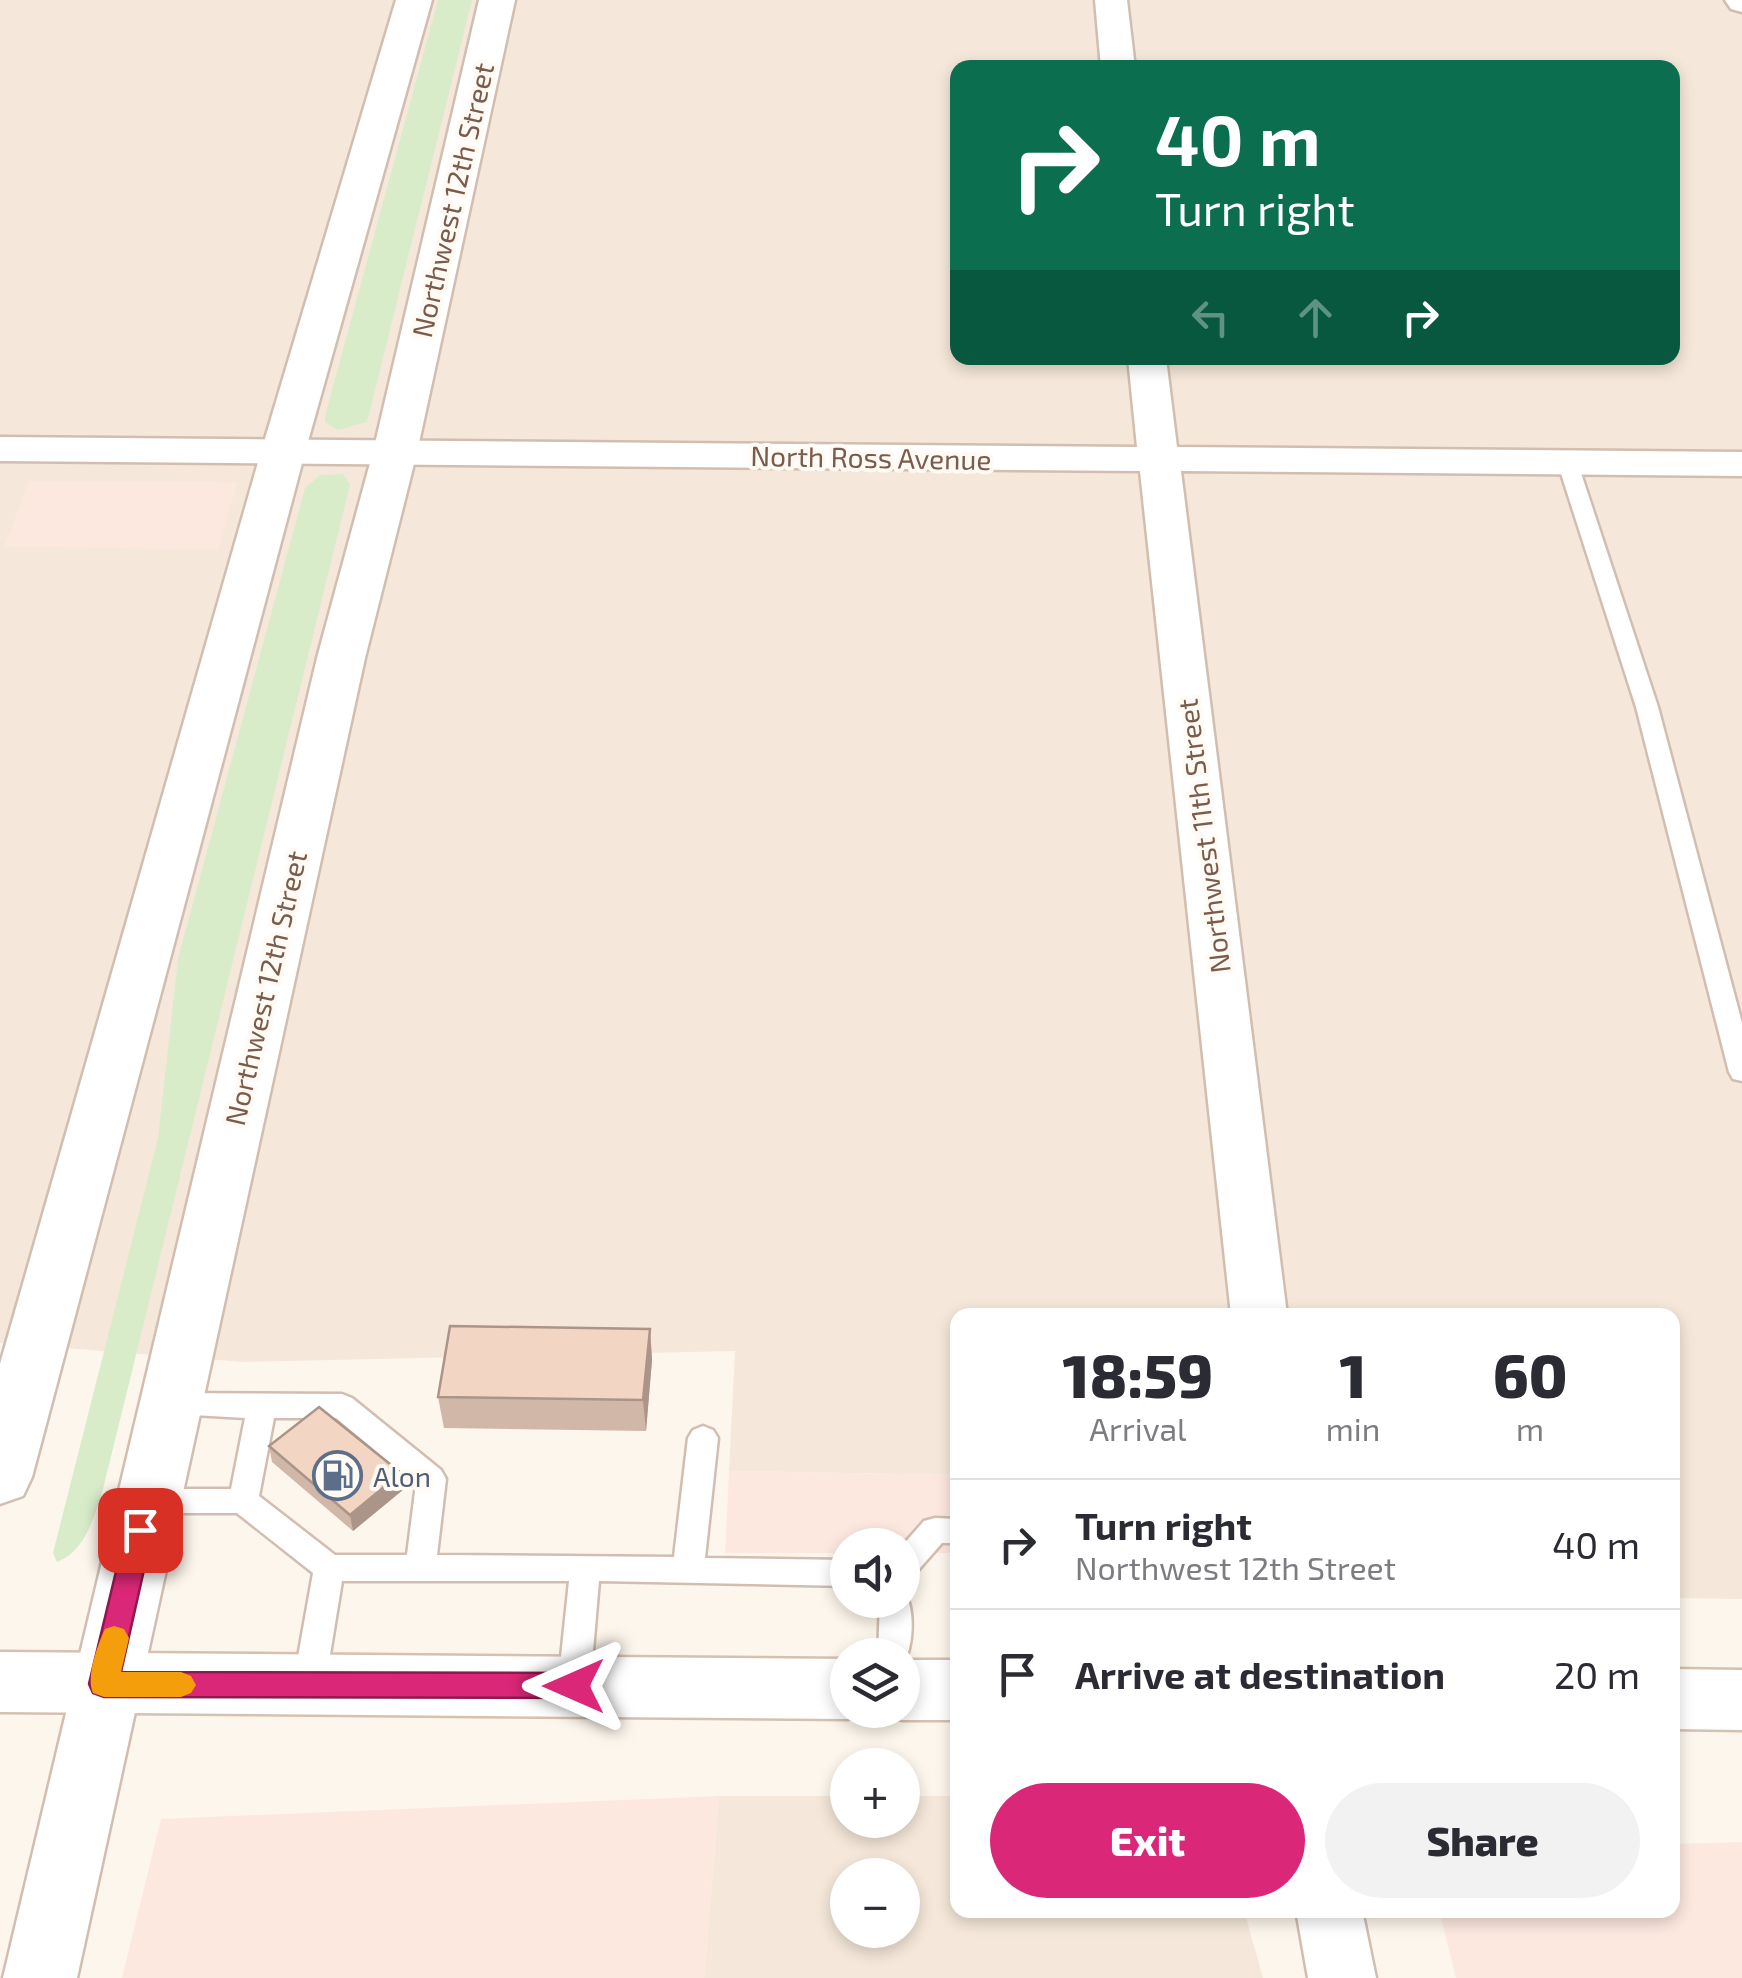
<!DOCTYPE html>
<meta charset="utf-8">
<style>
body{margin:0;font-family:"Exo 2",sans-serif;background:#f2f2f3;color:#2b2b33;height:100vh;display:flex;flex-direction:column;font-size:38px;white-space:nowrap}
*{box-sizing:border-box;margin:0}
p{font-size:32px;color:#7c7c81}
.icon{flex:none;width:55px;height:55px;fill:none;stroke:currentColor;stroke-width:2;stroke-linecap:round;stroke-linejoin:round}
.map{position:relative;flex:1;overflow:hidden}
.drawer{position:absolute;left:950px;top:1308px;width:730px;height:610px;display:flex;flex-direction:column;background:#fff;border-radius:20px;box-shadow:0 5px 15px #0003}
.drawer>*{flex:none}
.top-card{position:absolute;left:950px;top:60px;width:730px;height:305px;border-radius:20px;box-shadow:0 5px 15px #0003;background:#0b6e4f;color:#fff;overflow:hidden}
.controls{position:absolute;left:830px;top:1528px;display:grid;gap:20px}
.controls a{display:grid;place-items:center;width:90px;height:90px;border-radius:50%;background:#fff;box-shadow:0 5px 15px #0003;font-size:50px}
.pin{position:absolute;display:grid;place-items:center;width:85px;height:85px;color:#fff;margin:-42px;border-radius:20px;box-shadow:0 5px 15px #0006}
.me{position:absolute;width:110px;margin:-55px;rotate:270deg;stroke-linejoin:round;filter:drop-shadow(0 0 8px #0008)}
.turn{display:flex;align-items:center;gap:35px;height:210px;padding:0 40px;font-size:45px}
.turn .icon{width:130px;height:130px;stroke-width:2.5}
.turn b{display:block;font-size:70px;line-height:85px}
.lanes{display:flex;align-items:center;height:95px;padding:0 40px;background:#0003;justify-content:center;gap:50px;direction:ltr}
.lanes .off{opacity:.35}
.eta{display:flex;justify-content:space-evenly;align-items:center;height:170px;text-align:center}
.eta b{font-size:60px;font-weight:800;line-height:70px}
.button{display:flex;gap:20px;margin-top:auto;padding:20px 40px}
.button a{flex:1;height:115px;border-radius:60px;background:#db2777;color:#fff;font-size:40px;font-weight:800;line-height:115px;text-align:center}
.button a+a{background:#f2f2f3;color:#2b2b33}
ul{padding:0;list-style:none}
li{display:flex;align-items:center;gap:30px;height:130px;padding:0 40px;border-top:2px solid #e1e1e2}
li div{flex:1}
li b{display:block;font-size:38px}
li em{font-style:normal}
.map>svg:first-child{display:block}
.residential{fill:#f5e8da;fill-rule:evenodd}
.commercial{fill:#fde8e0}
.green{fill:#d8ecc9}
.lines{fill:none;stroke-linecap:round;stroke-linejoin:round}
.service-casing{stroke:#d1beb0;stroke-width:5}
.minor-casing{stroke:#d1beb0;stroke-width:5}
.tertiary-casing{stroke:#d1beb0;stroke-width:5}
.secondary-casing{stroke:#d6c0b0;stroke-width:5}
.service{fill:#fff;fill-rule:evenodd}
.minor{fill:#fff;fill-rule:evenodd}
.tertiary{fill:#fff;fill-rule:evenodd}
.secondary{fill:#fff;fill-rule:evenodd}
.wall{fill:#d1b7a8}
.shaded-wall{fill:#aa9588}
.building{fill:#f3d5c3;stroke:#aa9588;stroke-width:2.5}
.route{fill:#db2777;stroke:#8e194d;stroke-width:2.5}
.slow{fill:#f59e0b}
.labels{text-anchor:middle;dominant-baseline:central;stroke-width:8;stroke-linejoin:round;paint-order:stroke}
.street-label{font-size:28px;fill:#7a5c4d;stroke:#fffaf3}
.service-label{font-size:28px;fill:#4e5e75;stroke:#fffaf3;text-anchor:start}
</style>
<div class="map">
<svg width="1742" height="1978" viewBox="0 0 1742 1978">
<rect width="100%" height="100%" fill="#fdf6ec"/>
<g class="residential">
<path d="M 0,0 L 1742,0 L 1742,1599 L 1673,1598 L 1672,1315 L 958,1315 L 957,1475 L 729,1471 L 735,1351 L 244,1362 L 0,1343 ZM 958,68 L 1672,68 L 1672,358 L 958,358 Z"/>
<path d="M 719,1796 L 847,1796 L 848,1820 L 902,1820 L 903,1796 L 957,1796 L 958,1910 L 1244,1910 L 1263,1978 L 704,1978 ZM 848,1875 L 902,1875 L 902,1930 L 848,1930 Z"/>
</g>
<g class="commercial">
<path d="M 29,481 L 237,482 L 218,550 L 5,546 Z"/>
<path d="M 729,1471 L 957,1475 L 957,1553 L 903,1553 L 902,1545 L 848,1545 L 847,1553 L 725,1553 Z"/>
<path d="M 719,1796 L 704,1978 L 122,1978 L 161,1819 Z"/>
<path d="M 1742,1842 L 1742,1978 L 1456,1978 L 1439,1910 L 1672,1910 L 1673,1844 Z"/>
</g>
<g class="green">
<path d="M 438,0 L 472,0 L 367,422 L 338,430 L 325,422 L 325,416 Z"/>
<path d="M 343,474 L 350,485 L 103,1489 C 95,1515 85,1552 57,1562 L 53,1553 L 158,1138 L 178,959 L 305,488 L 320,475 Z"/>
</g>
<g class="lines">
<defs>
<g id="service">
<path d="M 1567,455 L 1577,461 L 1658,707 L 1742,1023 L 1742,1081 L 1733,1079 L 1729,1072 L 1636,707 L 1557,461 Z"/>
<path d="M 169,1393 L 342,1394 L 352,1398 L 441,1470 L 446,1479 L 437,1555 L 674,1557 L 688,1438 L 693,1430 L 703,1426 L 713,1430 L 718,1438 L 705,1558 L 848,1560 L 848,1586 L 599,1581 L 590,1686 L 585,1696 L 574,1700 L 563,1696 L 558,1686 L 569,1581 L 342,1581 L 325,1685 L 320,1695 L 309,1699 L 298,1695 L 293,1685 L 313,1573 L 237,1513 L 151,1513 L 141,1510 L 136,1501 L 141,1492 L 151,1489 L 231,1489 L 245,1418 L 159,1413 L 155,1405 L 159,1397 ZM 274,1418 L 336,1418 L 416,1484 L 407,1555 L 335,1555 L 259,1496 Z"/>
<path d="M 935,1518 L 958,1519 L 958,1543 L 942,1543 L 913,1576 L 902,1580 L 902,1546 L 924,1521 Z"/>
<path d="M 902,1590 C 916,1604 914,1650 902,1665 L 902,1655 L 878,1655 L 880,1600 L 902,1600 Z"/>
</g>
<g id="minor">
<path d="M 1095,0 L 1127,0 L 1135,68 L 1101,68 Z"/>
<path d="M 1725,0 L 1742,0 L 1742,12 L 1731,9 Z"/>
<path d="M 1128,358 L 1166,358 L 1177,447 L 1742,452 L 1742,476 L 1181,471 L 1287,1315 L 1231,1315 L 1140,471 L 0,461 L 0,437 L 1137,447 Z"/>
<path d="M 1296,1910 L 1362,1910 L 1376,1978 L 1308,1978 Z"/>
</g>
<g id="tertiary">
<path d="M 396,0 L 432,0 L 305,452 L 32,1477 L 23,1496 L 0,1504 L 0,1364 L 261,452 Z"/>
<path d="M 479,0 L 515,0 L 417,452 L 365,658 L 77,1978 L 3,1978 L 317,658 L 373,452 Z"/>
</g>
<g id="secondary">
<path d="M 0,1652 L 848,1659 L 848,1710 L 873,1710 L 848,1719 L 0,1712 Z"/>
<path d="M 902,1660 L 958,1660 L 958,1720 L 902,1720 L 878,1711 L 902,1710 Z"/>
<path d="M 1672,1669 L 1742,1670 L 1742,1730 L 1672,1729 Z"/>
</g>
</defs>
<use href="#service" class="service-casing"/>
<use href="#minor" class="minor-casing"/>
<use href="#tertiary" class="tertiary-casing"/>
<use href="#secondary" class="secondary-casing"/>
<use href="#service" class="service"/>
<use href="#minor" class="minor"/>
<use href="#tertiary" class="tertiary"/>
<use href="#secondary" class="secondary"/>
</g>
<g class="wall">
<path d="M 650,1329 L 652,1360 L 646,1431 L 444,1428 L 438,1397 Z"/>
<path d="M 269,1446 L 401,1473 L 404,1489 L 353,1531 L 272,1462 Z"/>
</g>
<g class="shaded-wall">
<path d="M 650,1329 L 652,1360 L 646,1431 L 643,1400 Z"/>
<path d="M 401,1473 L 404,1489 L 353,1531 L 350,1515 Z"/>
</g>
<g class="building">
<path d="M 450,1326 L 650,1329 L 643,1400 L 438,1397 Z"/>
<path d="M 319,1407 L 401,1473 L 350,1515 L 269,1446 Z"/>
</g>
<path class="route" d="M 140,1518 L 149,1522 L 153,1530 L 121,1672 L 574,1673 L 584,1677 L 588,1686 L 584,1694 L 574,1698 L 104,1697 L 93,1693 L 89,1684 L 126,1530 L 130,1522 Z"/>
<path class="slow" d="M 114,1626 L 124,1629 L 129,1638 L 121,1672 L 181,1672 L 191,1676 L 196,1685 L 191,1693 L 181,1697 L 104,1697 L 93,1693 C 86,1677 97,1646 105,1629 Z"/>
<defs>
<symbol id="fuel-ring" viewBox="-11 -11 22 22"><circle r="9.5" fill="#fffaf3" stroke="#5c6f8a" stroke-width="1.5"/><path d="M-5.5-6h7V0h2V4h1.3V-2.5L3-4.5l.8-.8L6-3V5H2.5V1h-1V6h-7ZM-4.2-4.7v3.2H.2V-4.7Z" fill="#5c6f8a"/></symbol>
</defs>
<g fill-rule="evenodd">
<use href="#fuel-ring" x="310" y="1448" width="55" height="55"/>
</g>
<g class="labels">
<g class="street-label">
<text transform="translate(452 200) rotate(-77)">Northwest 12th Street</text>
<text transform="translate(871 457) rotate(1)">North Ross Avenue</text>
<text transform="translate(1203 836) rotate(-97)">Northwest 11th Street</text>
<text transform="translate(265 988) rotate(-77)">Northwest 12th Street</text>
</g>
<g class="service-label">
<text x="373" y="1476">Alon</text>
</g>
</g>
</svg>
<div class="controls">
<a><svg class="icon" aria-label="sound" viewBox="0 0 24 24"><path d="M4 9h4l5-4v14l-5-4H4zM17 9q2 3 0 6"/></svg></a>
<a><svg class="icon" aria-label="layers" viewBox="0 0 24 24"><path d="M12 4l9 5-9 5-9-5zM3 14l9 5 9-5"/></svg></a>
<a>+</a>
<a>−</a>
</div>
<div class="pin" style="left:140px;top:1530px;background:#d93025"><svg class="icon" aria-label="arrive" viewBox="0 0 24 24"><path d="M6 21V4h12l-3 4 3 4H6"/></svg></div>
<svg class="me" style="left:574px;top:1686px" viewBox="-20 -20 40 40"><path d="M0-17L14 15 0 8-14 15z" fill="#db2777" stroke="#fff" stroke-width="4"/></svg>
<div class="top-card">
<div class="turn"><svg class="icon" aria-label="right" viewBox="0 0 24 24"><path d="M7 20v-9h11M14 6l5 5-5 5"/></svg><div><b>40 m</b>Turn right</div></div>
<div class="lanes"><svg class="icon off" aria-label="left" viewBox="0 0 24 24"><path d="M17 20v-9H6M10 6l-5 5 5 5"/></svg><svg class="icon off" aria-label="ahead" viewBox="0 0 24 24"><path d="M12 20V5M6 11l6-6 6 6"/></svg><svg class="icon" aria-label="right" viewBox="0 0 24 24"><path d="M7 20v-9h11M14 6l5 5-5 5"/></svg></div>
</div>
<section class="drawer">
<div class="eta">
<div><b>18:59</b><p>Arrival</p></div>
<div><b>1</b><p>min</p></div>
<div><b>60</b><p>m</p></div>
</div>
<ul>
<li><svg class="icon" aria-label="right" viewBox="0 0 24 24"><path d="M7 20v-9h11M14 6l5 5-5 5"/></svg><div><b>Turn right</b><p>Northwest 12th Street</p></div><em>40 m</em></li>
<li><svg class="icon" aria-label="arrive" viewBox="0 0 24 24"><path d="M6 21V4h12l-3 4 3 4H6"/></svg><div><b>Arrive at destination</b></div><em>20 m</em></li>
</ul>
<div class="button"><a>Exit</a><a>Share</a></div>
</section>
</div>
